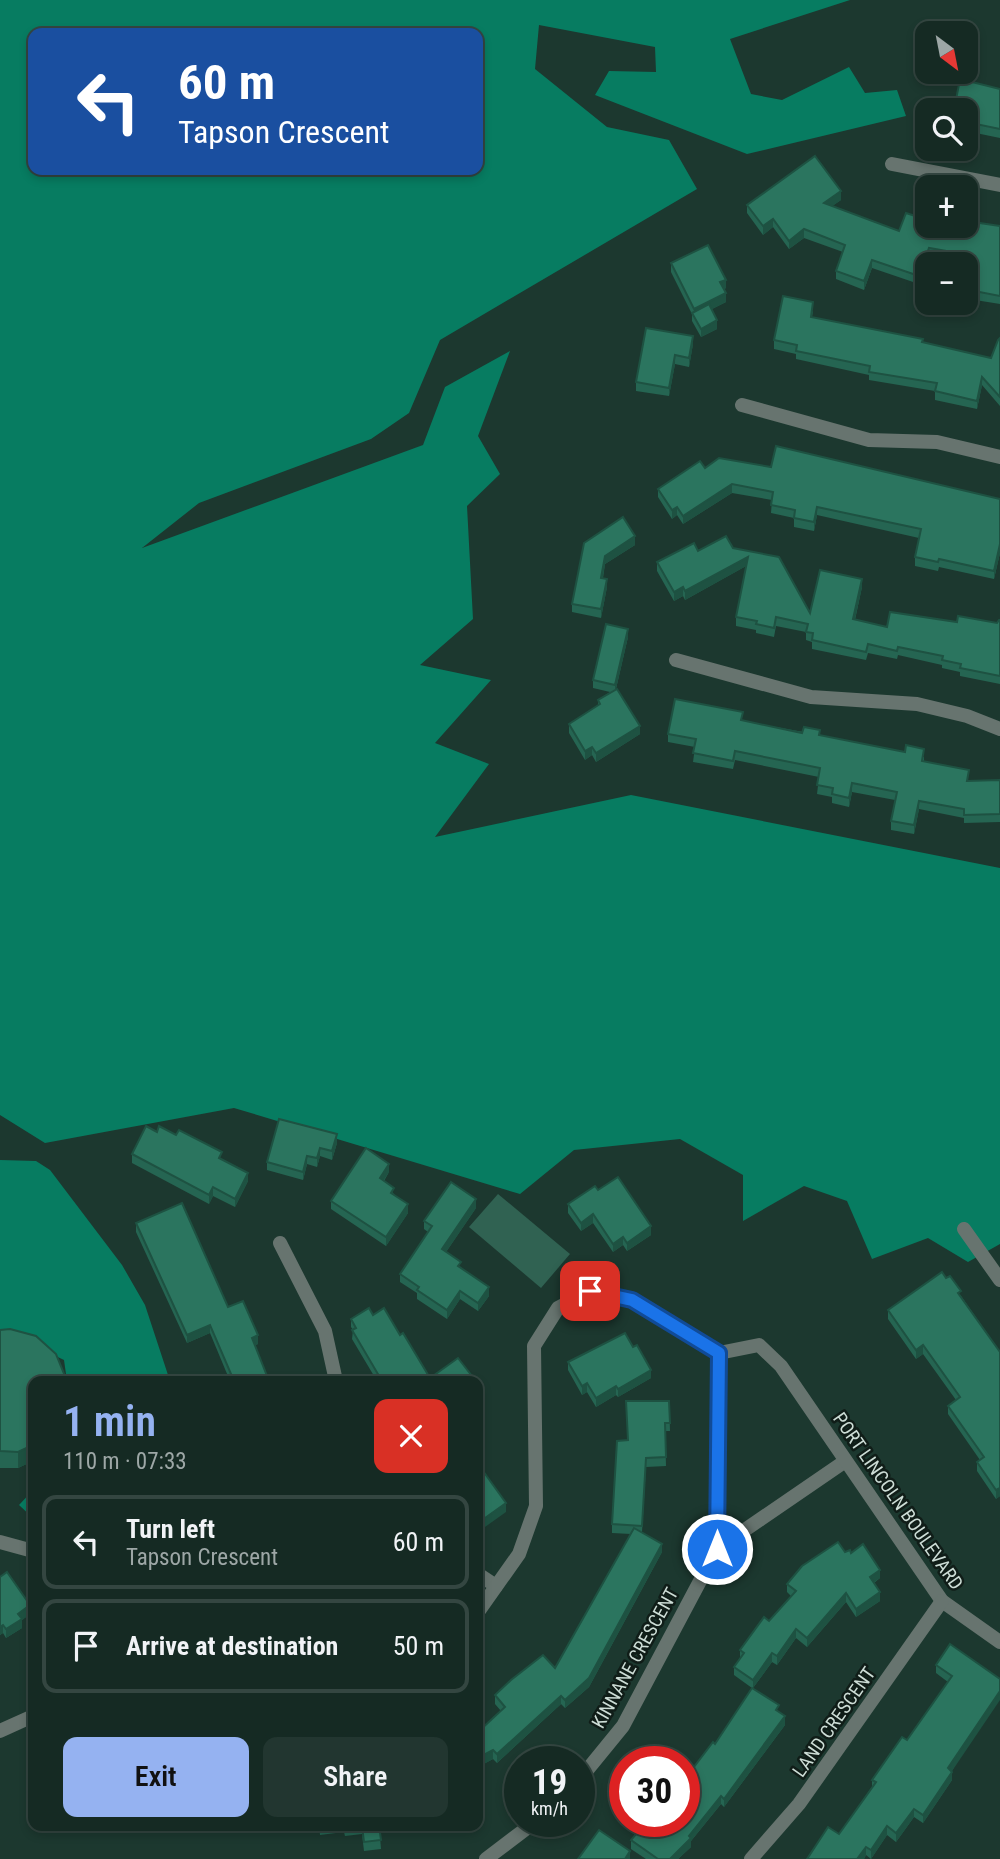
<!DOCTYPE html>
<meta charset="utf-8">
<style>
body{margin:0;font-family:"Roboto Condensed",sans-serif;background:#223630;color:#f1f3f6;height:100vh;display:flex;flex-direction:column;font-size:26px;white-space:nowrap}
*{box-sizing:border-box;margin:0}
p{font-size:23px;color:#9da7a6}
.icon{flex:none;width:38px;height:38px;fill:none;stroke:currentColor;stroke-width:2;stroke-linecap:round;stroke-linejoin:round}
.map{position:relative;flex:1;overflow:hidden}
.drawer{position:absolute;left:28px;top:1376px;width:455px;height:455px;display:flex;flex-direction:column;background:#152a23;border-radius:14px;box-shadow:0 4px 10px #0003,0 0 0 2px #344641}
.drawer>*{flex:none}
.hud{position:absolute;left:28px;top:28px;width:455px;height:147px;border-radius:14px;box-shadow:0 4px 10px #0003,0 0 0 2px #344641;background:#1a4fa0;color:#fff;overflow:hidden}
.needle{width:46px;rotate:148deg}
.tools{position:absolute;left:915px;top:21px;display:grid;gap:14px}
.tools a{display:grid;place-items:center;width:63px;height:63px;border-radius:14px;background:#152a23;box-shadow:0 4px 10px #0003,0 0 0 2px #344641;font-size:35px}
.speed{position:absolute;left:504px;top:1746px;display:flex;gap:14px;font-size:35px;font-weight:700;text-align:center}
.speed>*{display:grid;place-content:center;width:91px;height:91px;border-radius:50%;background:#152a23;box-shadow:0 4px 10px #0003,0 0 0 2px #344641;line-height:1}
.speed small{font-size:18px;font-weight:400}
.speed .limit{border:10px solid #d22;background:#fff;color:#111}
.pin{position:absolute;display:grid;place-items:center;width:60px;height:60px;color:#fff;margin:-30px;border-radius:14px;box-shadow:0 4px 10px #0006}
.me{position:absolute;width:77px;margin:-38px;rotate:0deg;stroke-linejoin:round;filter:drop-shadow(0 0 5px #0008)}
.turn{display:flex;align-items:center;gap:24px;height:147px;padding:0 35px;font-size:32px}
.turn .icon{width:91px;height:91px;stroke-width:2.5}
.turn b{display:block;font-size:49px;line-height:60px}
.round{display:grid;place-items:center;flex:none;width:74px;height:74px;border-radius:14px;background:#223630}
.overview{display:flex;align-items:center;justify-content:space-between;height:119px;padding:0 35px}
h1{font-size:42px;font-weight:600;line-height:52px;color:#95b2f1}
.cta{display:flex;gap:14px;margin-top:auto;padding:14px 35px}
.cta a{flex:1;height:80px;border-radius:14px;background:#95b2f1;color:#111;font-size:28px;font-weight:600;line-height:80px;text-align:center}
.cta a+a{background:#223630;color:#f1f3f6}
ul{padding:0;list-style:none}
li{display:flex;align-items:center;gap:21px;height:94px;margin:0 14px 10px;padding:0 21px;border:4px solid #344641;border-radius:14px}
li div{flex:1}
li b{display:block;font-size:26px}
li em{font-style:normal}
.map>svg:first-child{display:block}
.green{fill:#306252}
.forest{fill:#077c61;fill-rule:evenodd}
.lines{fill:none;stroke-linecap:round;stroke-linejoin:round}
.minor{stroke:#67746f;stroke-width:14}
.wall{fill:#256552}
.shaded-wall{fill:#1e5242}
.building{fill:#2b755f;stroke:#1e5242;stroke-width:2}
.route-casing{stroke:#114b97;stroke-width:18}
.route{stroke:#1a73e8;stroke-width:12}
.labels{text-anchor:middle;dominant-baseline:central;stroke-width:5;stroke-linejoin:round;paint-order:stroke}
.street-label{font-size:19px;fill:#cdddd6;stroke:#101d18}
</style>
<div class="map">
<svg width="1000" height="1859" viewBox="0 0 1000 1859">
<rect width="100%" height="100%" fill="#1c382f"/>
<path class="green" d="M 498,1194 L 570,1254 L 541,1288 L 469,1227 Z"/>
<g class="forest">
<path d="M 0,0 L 850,0 L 730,39 L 751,94 L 782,100 L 849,67 L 865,93 L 897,90 L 906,116 L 747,154 L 595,95 L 609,71 L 656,72 L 655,47 L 539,25 L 535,69 L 607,127 L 669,140 L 697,189 L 440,340 L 409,413 L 371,439 L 199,503 L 142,548 L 423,445 L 445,387 L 510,351 L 478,436 L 500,474 L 467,506 L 473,619 L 420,665 L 491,680 L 435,743 L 489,764 L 435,837 L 631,795 L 1000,868 L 1000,1244 L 968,1262 L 928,1238 L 872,1259 L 847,1201 L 804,1186 L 743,1221 L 743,1175 L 680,1139 L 574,1150 L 520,1194 L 234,1108 L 45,1143 L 0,1115 ZM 33,33 L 478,33 L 478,170 L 33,170 Z"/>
<path d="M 0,1160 L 36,1161 L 50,1170 L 122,1265 L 145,1305 L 170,1381 L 67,1381 L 64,1360 L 16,1337 L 0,1336 Z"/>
<path d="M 33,1490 L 33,1518 L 19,1505 Z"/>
</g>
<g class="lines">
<g class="minor">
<path d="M 892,164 L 1000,185"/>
<path d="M 742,405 L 869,440 L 937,442 L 1000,457"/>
<path d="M 676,660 L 811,697 L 917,704 L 967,716 L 1000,729"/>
<path d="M 964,1229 L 1000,1280"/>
<path d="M 280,1243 L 325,1331 L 336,1381"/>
<path d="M 0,1542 L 33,1551"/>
<path d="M 717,1549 L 844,1462"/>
<path d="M 478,1574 L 496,1586"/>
<path d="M 478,1612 L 519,1554 L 536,1506 L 534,1346 L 558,1308 L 590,1291 L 632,1300 L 719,1353 L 759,1345 L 781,1366 L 942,1601 L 1000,1642"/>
<path d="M 0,1731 L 33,1716"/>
<path d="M 579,1780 L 623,1726 L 717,1549 L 719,1353"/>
<path d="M 486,1859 L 535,1822"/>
<path d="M 751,1859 L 799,1804 L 942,1601"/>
</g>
</g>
<g class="wall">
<path d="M 1000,89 L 1000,138 L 966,131 L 966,110 Z"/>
<path d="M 841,200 L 832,206 L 899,231 L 1000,226 L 1000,304 L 969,299 L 969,290 L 974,265 L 929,257 L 919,284 L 872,268 L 864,290 L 836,279 L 836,271 L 843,252 L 804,238 L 789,249 L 773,227 L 763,235 L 747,213 L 747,205 Z"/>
<path d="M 671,263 L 726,288 L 724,289 L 726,302 L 712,309 L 717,329 L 701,337 L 692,321 L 692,314 L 671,272 Z"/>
<path d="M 813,311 L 812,317 L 991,358 L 1000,338 L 1000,406 L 982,385 L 977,409 L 935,400 L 935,391 L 869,380 L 869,375 L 796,359 L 796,354 L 774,349 L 774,340 Z"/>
<path d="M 693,344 L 689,367 L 675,364 L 669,396 L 636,391 L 636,382 Z"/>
<path d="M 771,467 L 1000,499 L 1000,553 L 994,579 L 939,567 L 938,571 L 915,566 L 915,557 L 919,538 L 817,515 L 814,531 L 794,527 L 794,518 L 771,513 L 772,500 L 732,493 L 683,524 L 677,515 L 672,519 L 658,497 L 658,489 L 705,468 Z"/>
<path d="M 584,543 L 635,545 L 605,564 L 603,578 L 607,587 L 601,618 L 572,612 L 572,604 Z"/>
<path d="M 733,548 L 810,613 L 862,587 L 855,620 L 887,627 L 957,622 L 997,623 L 1000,620 L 1000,684 L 960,676 L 960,672 L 942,668 L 942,665 L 898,655 L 897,659 L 868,653 L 866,660 L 812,649 L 812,642 L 806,640 L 806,632 L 776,626 L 774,637 L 756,633 L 756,630 L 736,626 L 736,617 L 746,566 L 685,600 L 683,596 L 674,601 L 657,571 L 657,562 L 698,551 Z"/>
<path d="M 628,637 L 616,689 L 640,734 L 596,762 L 592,755 L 585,760 L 569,733 L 569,724 L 598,706 L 598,700 L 610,692 L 593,688 L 593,680 Z"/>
<path d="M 742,721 L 820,735 L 924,757 L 924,762 L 968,781 L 1000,780 L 1000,822 L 964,823 L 964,818 L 919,809 L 914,834 L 891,830 L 891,821 L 895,800 L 852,792 L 849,807 L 832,803 L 832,797 L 817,794 L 819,777 L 735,760 L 733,769 L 693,762 L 695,747 L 668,742 L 668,734 Z"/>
<path d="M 157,1132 L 222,1160 L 248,1181 L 235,1207 L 213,1196 L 209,1204 L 132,1163 L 132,1154 Z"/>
<path d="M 337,1143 L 332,1160 L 320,1156 L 317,1167 L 307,1164 L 303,1180 L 267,1170 L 267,1162 Z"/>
<path d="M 389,1172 L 384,1181 L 408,1213 L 386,1246 L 331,1209 L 331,1201 Z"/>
<path d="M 598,1190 L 651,1235 L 627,1251 L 623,1245 L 613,1252 L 593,1223 L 581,1231 L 568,1213 L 568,1204 Z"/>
<path d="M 476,1208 L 446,1252 L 489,1296 L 478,1311 L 460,1299 L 447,1319 L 417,1299 L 417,1293 L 400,1282 L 400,1274 L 428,1232 L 424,1229 L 424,1221 Z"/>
<path d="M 136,1223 L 228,1307 L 258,1344 L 255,1345 L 269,1381 L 230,1381 L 210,1333 L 187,1343 L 136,1232 Z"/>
<path d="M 946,1278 L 961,1296 L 1000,1352 L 1000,1496 L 996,1499 L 977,1471 L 977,1462 L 980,1460 L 948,1414 L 948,1406 L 956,1400 L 923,1354 L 916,1359 L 888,1319 L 888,1310 Z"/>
<path d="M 373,1315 L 400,1335 L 430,1378 L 475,1381 L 377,1381 L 352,1339 L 353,1330 L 351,1327 L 351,1319 Z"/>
<path d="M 0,1330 L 33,1381 L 33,1461 L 18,1468 L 0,1468 Z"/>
<path d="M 568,1362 L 651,1378 L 618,1397 L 616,1395 L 596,1407 L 587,1392 L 582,1395 L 568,1370 Z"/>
<path d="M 669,1401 L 670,1431 L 665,1431 L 666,1466 L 646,1467 L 642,1532 L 662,1552 L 589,1687 L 565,1708 L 561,1704 L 497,1763 L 493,1759 L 478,1767 L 501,1711 L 495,1704 L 495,1695 L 555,1668 L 631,1534 L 612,1533 L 612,1524 L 627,1440 Z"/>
<path d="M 845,1552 L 851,1553 L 880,1578 L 874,1583 L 880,1601 L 856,1617 L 846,1602 L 807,1647 L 796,1638 L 777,1665 L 772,1662 L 753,1688 L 779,1712 L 785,1725 L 724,1807 L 721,1804 L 691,1841 L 691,1847 L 678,1859 L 646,1859 L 631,1849 L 631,1840 L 684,1822 L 715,1744 L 752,1688 L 734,1675 L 734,1667 L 740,1658 L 740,1650 L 769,1621 L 791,1596 L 787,1592 L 787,1584 Z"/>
<path d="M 0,1577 L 30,1614 L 22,1620 L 22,1628 L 6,1638 L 3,1633 L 0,1635 Z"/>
<path d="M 936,1665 L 1000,1679 L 952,1771 L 952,1780 L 923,1823 L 914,1817 L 896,1842 L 887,1835 L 871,1859 L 866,1855 L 864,1859 L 807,1859 L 839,1834 L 872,1787 L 872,1780 L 907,1740 L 948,1682 L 936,1673 Z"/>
<path d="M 319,1825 L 379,1825 L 381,1849 L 364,1851 L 362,1834 L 345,1836 L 344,1832 L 320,1835 Z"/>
</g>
<g class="shaded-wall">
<path d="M 841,191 L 841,200 L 824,212 L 824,203 Z"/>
<path d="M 773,219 L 773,227 L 763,235 L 763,226 Z"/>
<path d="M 804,229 L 804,238 L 789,249 L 789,241 Z"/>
<path d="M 929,248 L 929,257 L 919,284 L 919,276 Z"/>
<path d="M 872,260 L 872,268 L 864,290 L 864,281 Z"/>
<path d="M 726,280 L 726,288 L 720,291 L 720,282 Z"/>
<path d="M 726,293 L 726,302 L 694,318 L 694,309 Z"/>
<path d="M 717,320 L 717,329 L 701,337 L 701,329 Z"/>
<path d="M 693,336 L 693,344 L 689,367 L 689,358 Z"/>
<path d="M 675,355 L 675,364 L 669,396 L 669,388 Z"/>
<path d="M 982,377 L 982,385 L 977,409 L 977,401 Z"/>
<path d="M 732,484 L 732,493 L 683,524 L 683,516 Z"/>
<path d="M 677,507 L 677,515 L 672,519 L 672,510 Z"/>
<path d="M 817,507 L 817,515 L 814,531 L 814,522 Z"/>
<path d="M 635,536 L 635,545 L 605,564 L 601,586 L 601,578 L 605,556 Z"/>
<path d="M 1000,544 L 1000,553 L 994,579 L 994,571 Z"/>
<path d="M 748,557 L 748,565 L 685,600 L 685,591 Z"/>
<path d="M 607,579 L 607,587 L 601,618 L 601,609 Z"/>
<path d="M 862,579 L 862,587 L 853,628 L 853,619 Z"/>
<path d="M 683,587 L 683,596 L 674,601 L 674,592 Z"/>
<path d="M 628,629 L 628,637 L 615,693 L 615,685 Z"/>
<path d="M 640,726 L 640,734 L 596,762 L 596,753 Z"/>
<path d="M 592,747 L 592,755 L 585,760 L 585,751 Z"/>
<path d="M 852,783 L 852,792 L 849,807 L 849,798 Z"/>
<path d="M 919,801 L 919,809 L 914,834 L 914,825 Z"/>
<path d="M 337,1134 L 337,1143 L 332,1160 L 332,1151 Z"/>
<path d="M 320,1148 L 320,1156 L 317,1167 L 317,1158 Z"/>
<path d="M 307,1156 L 307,1164 L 303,1180 L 303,1172 Z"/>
<path d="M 389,1164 L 389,1172 L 380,1186 L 380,1178 Z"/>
<path d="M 248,1173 L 248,1181 L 235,1207 L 235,1199 Z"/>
<path d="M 213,1187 L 213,1196 L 209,1204 L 209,1195 Z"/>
<path d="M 476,1199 L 476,1208 L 442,1258 L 442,1249 Z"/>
<path d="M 408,1204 L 408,1213 L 386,1246 L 386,1237 Z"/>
<path d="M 593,1214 L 593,1223 L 581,1231 L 581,1223 Z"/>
<path d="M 651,1226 L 651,1235 L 627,1251 L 627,1243 Z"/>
<path d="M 623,1237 L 623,1245 L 613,1252 L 613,1244 Z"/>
<path d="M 489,1287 L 489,1296 L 478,1311 L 478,1303 Z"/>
<path d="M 460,1291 L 460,1299 L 447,1319 L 447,1310 Z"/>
<path d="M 210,1325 L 210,1333 L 187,1343 L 187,1335 Z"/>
<path d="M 258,1335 L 258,1344 L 252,1347 L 252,1338 Z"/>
<path d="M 923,1345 L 923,1354 L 916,1359 L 916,1350 Z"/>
<path d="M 651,1370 L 651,1378 L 618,1397 L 618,1389 Z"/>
<path d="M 587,1383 L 587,1392 L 582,1395 L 582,1386 Z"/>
<path d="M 616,1386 L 616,1395 L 596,1407 L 596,1398 Z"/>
<path d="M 33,1445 L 33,1461 L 18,1468 L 18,1452 Z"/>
<path d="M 1000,1488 L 1000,1496 L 996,1499 L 996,1490 Z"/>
<path d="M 506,1503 L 506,1512 L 478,1532 L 478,1523 Z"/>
<path d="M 662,1544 L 662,1552 L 589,1687 L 565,1708 L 565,1700 Z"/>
<path d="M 880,1570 L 880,1578 L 870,1585 L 870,1577 Z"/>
<path d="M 880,1592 L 880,1601 L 856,1617 L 856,1609 Z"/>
<path d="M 846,1593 L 846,1602 L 807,1647 L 807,1638 Z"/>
<path d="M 30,1605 L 30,1614 L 22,1620 L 22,1628 L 6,1638 L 6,1629 L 18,1614 Z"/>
<path d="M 3,1625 L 3,1633 L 0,1635 L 0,1627 Z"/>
<path d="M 796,1629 L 796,1638 L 777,1665 L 777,1656 Z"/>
<path d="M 772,1653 L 772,1662 L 753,1688 L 753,1680 Z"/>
<path d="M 1000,1691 L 1000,1700 L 948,1777 L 948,1768 Z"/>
<path d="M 561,1696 L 561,1704 L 497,1763 L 497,1754 Z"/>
<path d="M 785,1716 L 785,1725 L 724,1807 L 724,1799 Z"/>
<path d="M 493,1750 L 493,1759 L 478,1767 L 478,1758 Z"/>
<path d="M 952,1772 L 952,1780 L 923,1823 L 923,1815 Z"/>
<path d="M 721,1796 L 721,1804 L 691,1841 L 691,1847 L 678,1859 L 670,1859 Z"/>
<path d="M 914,1809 L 914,1817 L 896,1842 L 896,1833 Z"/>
<path d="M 887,1826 L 887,1835 L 871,1859 L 871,1850 Z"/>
<path d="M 866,1847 L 866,1855 L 864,1859 L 857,1859 Z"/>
<path d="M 630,1851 L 630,1859 L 625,1859 Z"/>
</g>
<g class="building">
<path d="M 960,79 L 1000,89 L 1000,129 L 966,122 L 966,110 L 954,110 Z"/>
<path d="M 815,156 L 841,191 L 824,203 L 899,231 L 906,213 L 928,220 L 928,226 L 944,226 L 953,229 L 954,226 L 966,226 L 966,221 L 1000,226 L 1000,296 L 969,290 L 975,256 L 929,248 L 919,276 L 872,260 L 864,281 L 836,271 L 845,245 L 804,229 L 789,241 L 773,219 L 763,226 L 747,205 Z"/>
<path d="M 708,245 L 726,280 L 720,282 L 726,293 L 694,309 L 671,263 Z"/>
<path d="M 783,296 L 813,302 L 811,317 L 923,339 L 922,342 L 991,358 L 998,340 L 1000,338 L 1000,397 L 982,377 L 977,401 L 935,391 L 937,383 L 869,372 L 870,366 L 796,351 L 797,345 L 774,340 Z"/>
<path d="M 709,304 L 717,320 L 701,329 L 692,313 Z"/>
<path d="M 646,328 L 693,336 L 689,358 L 675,355 L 669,388 L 636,382 Z"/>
<path d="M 776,446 L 1000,499 L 1000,544 L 994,571 L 939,559 L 938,562 L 915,557 L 921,529 L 817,507 L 814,522 L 794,518 L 795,510 L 771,505 L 773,492 L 732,484 L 683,516 L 677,507 L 672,510 L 658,489 L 700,461 L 705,468 L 719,458 L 771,467 Z"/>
<path d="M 623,517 L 635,536 L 605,556 L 601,578 L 607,579 L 601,609 L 572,604 L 584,543 Z"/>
<path d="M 726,536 L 733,548 L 779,557 L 810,613 L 820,570 L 862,579 L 853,619 L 887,627 L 890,612 L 957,622 L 958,616 L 997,623 L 999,620 L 1000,620 L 1000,676 L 960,668 L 961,664 L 942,660 L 943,656 L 898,647 L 897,651 L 868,644 L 866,652 L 812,640 L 813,633 L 806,632 L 808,624 L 776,617 L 774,628 L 756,624 L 757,621 L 736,617 L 748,557 L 685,591 L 683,587 L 674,592 L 657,562 L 694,543 L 698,551 Z"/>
<path d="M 606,624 L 628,629 L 615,685 L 593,680 Z"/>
<path d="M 617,689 L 640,726 L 596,753 L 592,747 L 585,751 L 569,724 L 600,704 L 598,700 Z"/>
<path d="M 675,699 L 743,712 L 741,720 L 802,733 L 804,727 L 820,730 L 819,735 L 905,752 L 906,745 L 924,749 L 922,761 L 969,770 L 967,781 L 1000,780 L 1000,814 L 964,815 L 964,809 L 919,801 L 914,825 L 891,821 L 897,792 L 852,783 L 849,798 L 832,794 L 833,788 L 817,785 L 820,768 L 735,751 L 733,761 L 693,753 L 696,739 L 668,734 Z"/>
<path d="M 279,1119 L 337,1134 L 332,1151 L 320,1148 L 317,1158 L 307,1156 L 303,1172 L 267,1162 Z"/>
<path d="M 146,1126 L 157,1132 L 159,1126 L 176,1135 L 179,1130 L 222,1152 L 219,1158 L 248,1173 L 235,1199 L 213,1187 L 209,1195 L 132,1154 Z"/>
<path d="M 366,1148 L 389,1164 L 380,1178 L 394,1188 L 391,1193 L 408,1204 L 386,1237 L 331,1201 Z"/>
<path d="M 618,1177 L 651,1226 L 627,1243 L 623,1237 L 613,1244 L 593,1214 L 581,1223 L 568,1204 L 595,1186 L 598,1190 Z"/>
<path d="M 451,1182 L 476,1199 L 442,1249 L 461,1262 L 458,1266 L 489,1287 L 478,1303 L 460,1291 L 447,1310 L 417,1290 L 419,1287 L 400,1274 L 432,1226 L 424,1221 Z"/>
<path d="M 182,1203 L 228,1307 L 243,1301 L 258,1335 L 252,1338 L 269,1381 L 234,1381 L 210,1325 L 187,1335 L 136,1223 Z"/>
<path d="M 942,1272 L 946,1278 L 950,1276 L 961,1291 L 958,1293 L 1000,1352 L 1000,1488 L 996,1490 L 977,1462 L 984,1457 L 948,1406 L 960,1397 L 923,1345 L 916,1350 L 888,1310 Z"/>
<path d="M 369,1308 L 373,1315 L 384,1308 L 400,1335 L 403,1333 L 430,1378 L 458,1358 L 475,1380 L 382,1381 L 352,1330 L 356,1328 L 351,1319 Z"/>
<path d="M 10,1329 L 36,1336 L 56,1354 L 67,1381 L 33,1381 L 33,1445 L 18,1452 L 0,1451 L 0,1330 Z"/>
<path d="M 625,1333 L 633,1347 L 637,1345 L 651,1370 L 618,1389 L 616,1386 L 596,1398 L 587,1383 L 582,1386 L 568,1362 Z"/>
<path d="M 626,1401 L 669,1401 L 670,1423 L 665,1423 L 666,1457 L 646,1458 L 642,1526 L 612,1524 L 617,1441 L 628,1440 Z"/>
<path d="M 478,1464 L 506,1503 L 478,1523 Z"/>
<path d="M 634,1528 L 662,1544 L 589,1678 L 565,1700 L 561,1696 L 497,1754 L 493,1750 L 478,1758 L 478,1732 L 505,1707 L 495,1695 L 511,1680 L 543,1655 L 555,1668 Z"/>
<path d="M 838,1542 L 845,1552 L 850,1550 L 851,1553 L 863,1544 L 880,1570 L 870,1577 L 880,1592 L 856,1609 L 846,1593 L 807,1638 L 796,1629 L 777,1656 L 772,1653 L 753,1680 L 734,1667 L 744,1653 L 740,1650 L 764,1617 L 769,1621 L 796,1591 L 787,1584 L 802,1566 Z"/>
<path d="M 7,1572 L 30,1605 L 18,1614 L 22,1619 L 6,1629 L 3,1625 L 0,1627 L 0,1577 Z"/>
<path d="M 950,1644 L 1000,1679 L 1000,1691 L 948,1768 L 952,1772 L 923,1815 L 914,1809 L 896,1833 L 887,1826 L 871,1850 L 866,1847 L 857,1859 L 807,1859 L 828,1827 L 839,1834 L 876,1782 L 872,1780 L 902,1737 L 907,1740 L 952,1676 L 936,1665 Z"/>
<path d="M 752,1688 L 779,1705 L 776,1710 L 785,1716 L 724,1799 L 721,1796 L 689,1836 L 691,1838 L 670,1859 L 658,1859 L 631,1840 L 646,1822 L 684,1822 L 684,1780 L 713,1742 L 715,1744 Z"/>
<path d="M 345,1825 L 379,1825 L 381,1840 L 364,1842 L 362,1826 L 345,1828 Z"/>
<path d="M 599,1830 L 630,1851 L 625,1859 L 578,1859 Z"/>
</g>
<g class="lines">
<defs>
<path id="route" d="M 590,1291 L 632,1300 L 719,1353 L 717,1549"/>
</defs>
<use href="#route" class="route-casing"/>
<use href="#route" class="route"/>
</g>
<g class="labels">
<g class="street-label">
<text transform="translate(898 1501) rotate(55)">PORT LINCOLN BOULEVARD</text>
<text transform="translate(635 1658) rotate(-61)">KINNANE CRESCENT</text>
<text transform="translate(834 1722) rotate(-55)">LAND CRESCENT</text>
</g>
</g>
</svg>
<div class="tools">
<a><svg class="needle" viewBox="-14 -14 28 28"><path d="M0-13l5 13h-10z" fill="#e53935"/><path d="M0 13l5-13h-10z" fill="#9da7a6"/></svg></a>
<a><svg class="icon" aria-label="search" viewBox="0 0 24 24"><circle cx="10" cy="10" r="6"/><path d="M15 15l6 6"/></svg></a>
<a>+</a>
<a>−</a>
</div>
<div class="speed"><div>19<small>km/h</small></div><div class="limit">30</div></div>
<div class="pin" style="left:590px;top:1291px;background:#d93025"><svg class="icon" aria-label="arrive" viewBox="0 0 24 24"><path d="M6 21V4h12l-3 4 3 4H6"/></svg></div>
<svg class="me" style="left:717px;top:1549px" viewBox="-20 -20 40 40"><circle r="17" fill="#1a73e8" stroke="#fff" stroke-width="3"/><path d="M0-11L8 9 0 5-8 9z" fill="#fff"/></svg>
<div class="hud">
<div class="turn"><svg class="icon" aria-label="left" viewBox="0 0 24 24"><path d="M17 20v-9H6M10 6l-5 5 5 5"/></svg><div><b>60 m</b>Tapson Crescent</div></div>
</div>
<section class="drawer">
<div class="overview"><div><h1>1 min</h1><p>110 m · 07:33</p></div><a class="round" style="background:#d93025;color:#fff"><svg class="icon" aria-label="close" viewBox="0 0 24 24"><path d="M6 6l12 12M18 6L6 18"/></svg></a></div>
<ul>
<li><svg class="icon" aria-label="left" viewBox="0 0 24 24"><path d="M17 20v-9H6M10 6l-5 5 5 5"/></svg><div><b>Turn left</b><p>Tapson Crescent</p></div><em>60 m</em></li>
<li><svg class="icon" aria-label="arrive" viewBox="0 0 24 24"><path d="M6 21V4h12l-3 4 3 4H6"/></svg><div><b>Arrive at destination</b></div><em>50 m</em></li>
</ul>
<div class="cta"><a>Exit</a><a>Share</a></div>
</section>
</div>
